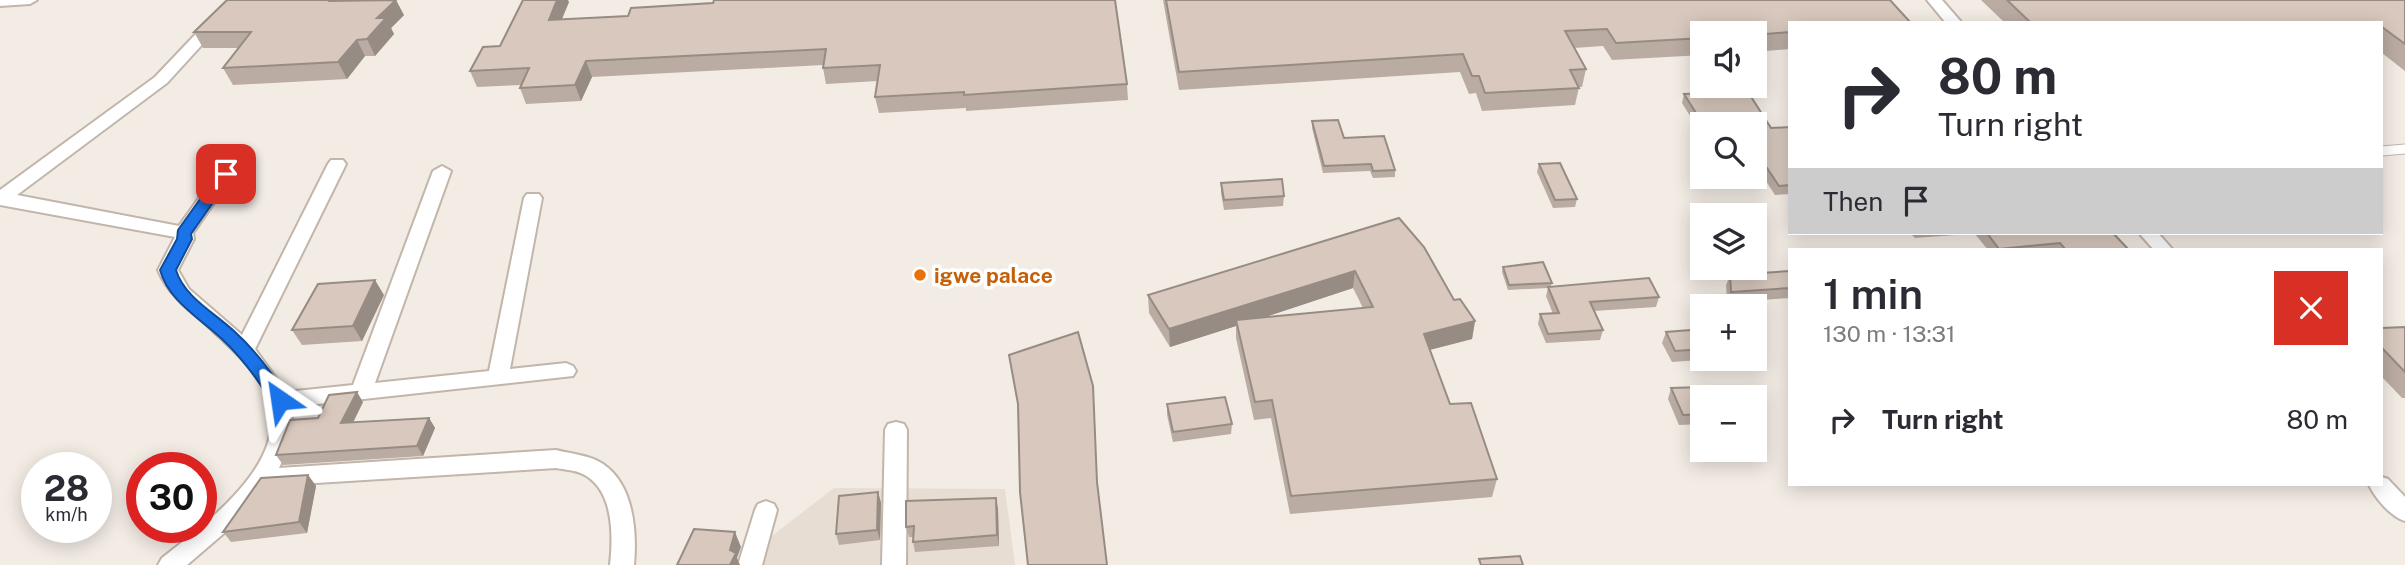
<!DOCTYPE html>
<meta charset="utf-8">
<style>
body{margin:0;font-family:"Public Sans",sans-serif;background:#f7f7f7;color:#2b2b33;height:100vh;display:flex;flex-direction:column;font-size:26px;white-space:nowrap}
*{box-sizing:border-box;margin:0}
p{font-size:23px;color:#7c7c81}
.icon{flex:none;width:38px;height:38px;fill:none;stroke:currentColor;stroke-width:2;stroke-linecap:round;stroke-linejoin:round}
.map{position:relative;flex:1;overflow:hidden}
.drawer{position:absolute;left:1788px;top:248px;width:595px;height:238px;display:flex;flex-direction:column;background:#fff;border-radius:0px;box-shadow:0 4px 18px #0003}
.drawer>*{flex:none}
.top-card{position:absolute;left:1788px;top:21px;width:595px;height:214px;border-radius:0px;box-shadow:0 4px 18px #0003;background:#fff;color:#2b2b33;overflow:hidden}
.fabs{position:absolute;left:1690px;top:21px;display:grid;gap:14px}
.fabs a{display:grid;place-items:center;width:77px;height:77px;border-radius:0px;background:#fff;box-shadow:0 4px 18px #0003;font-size:35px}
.speed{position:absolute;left:21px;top:452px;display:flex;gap:14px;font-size:35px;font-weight:700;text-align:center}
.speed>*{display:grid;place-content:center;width:91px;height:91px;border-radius:50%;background:#fff;box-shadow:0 4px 18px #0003;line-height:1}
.speed small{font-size:18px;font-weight:400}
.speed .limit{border:10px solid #d22;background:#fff;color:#111}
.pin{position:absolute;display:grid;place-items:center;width:60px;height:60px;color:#fff;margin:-30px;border-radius:14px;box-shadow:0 4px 10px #0006}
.me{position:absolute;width:77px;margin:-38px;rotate:328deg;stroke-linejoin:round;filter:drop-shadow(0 0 5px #0008)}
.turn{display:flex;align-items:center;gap:24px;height:147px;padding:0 35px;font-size:32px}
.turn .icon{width:91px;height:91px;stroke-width:2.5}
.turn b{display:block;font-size:49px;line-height:60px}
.then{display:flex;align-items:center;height:66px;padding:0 35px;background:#0003;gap:14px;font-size:26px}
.round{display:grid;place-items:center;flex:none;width:74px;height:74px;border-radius:0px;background:#f7f7f7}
.headline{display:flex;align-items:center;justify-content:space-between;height:119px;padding:0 35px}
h1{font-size:42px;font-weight:600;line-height:52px}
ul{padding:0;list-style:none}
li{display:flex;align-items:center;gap:21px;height:105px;padding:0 35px}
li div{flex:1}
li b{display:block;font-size:26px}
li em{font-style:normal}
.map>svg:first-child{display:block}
.residential{fill:#e7ddd3}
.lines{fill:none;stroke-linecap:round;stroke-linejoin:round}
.lane-casing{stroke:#c2b5aa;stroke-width:11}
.street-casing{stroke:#c2b5aa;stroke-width:4}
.lane{stroke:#fff;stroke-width:9}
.street{fill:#fff;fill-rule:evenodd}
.wall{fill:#baaca3;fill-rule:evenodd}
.shaded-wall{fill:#978c84}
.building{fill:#d8c8bd;stroke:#978c84;stroke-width:2}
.route{fill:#1a73e8;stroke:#114b97;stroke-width:2}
.food-dot{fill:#e8710a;stroke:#fff;stroke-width:2.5}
.labels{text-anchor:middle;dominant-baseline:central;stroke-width:7;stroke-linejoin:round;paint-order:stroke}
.food-label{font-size:21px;font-weight:bold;fill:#c56008;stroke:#fff;text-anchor:start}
</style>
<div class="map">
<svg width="2405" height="565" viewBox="0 0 2405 565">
<rect width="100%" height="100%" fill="#f3ece5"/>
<path class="residential" d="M 834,488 L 1005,489 L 1015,565 L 734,565 Z"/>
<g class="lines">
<defs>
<path id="lane" d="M 2382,151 L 2405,149"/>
<g id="street">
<path d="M 0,0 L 37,0 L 30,4 L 0,6 Z"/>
<path d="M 1927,0 L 1942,0 L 1962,23 L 1946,23 Z"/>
<path d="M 215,17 L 223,22 L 220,25 L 167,83 L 17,195 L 179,226 L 233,150 L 245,150 L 248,154 L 193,233 L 194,239 L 178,270 L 189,289 L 242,335 L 328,164 L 331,160 L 343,160 L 346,164 L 255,349 L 286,392 L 353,385 L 433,171 L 442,166 L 451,171 L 375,383 L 489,371 L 524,198 L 527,194 L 539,194 L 542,198 L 510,369 L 566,363 L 573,366 L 576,371 L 573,376 L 291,407 C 294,430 289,447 279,468 L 556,450 C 571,454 590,455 603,464 C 634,485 637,532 634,565 L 610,565 C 613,537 614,495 588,477 C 579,470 566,470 556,468 L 268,486 L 237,522 L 187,565 L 158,565 L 162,558 C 205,524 295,460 266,394 C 256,370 233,350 215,333 C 194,312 170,299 158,270 L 175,237 L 0,205 L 0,190 L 155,77 L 210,19 Z"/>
<path d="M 2139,233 L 2158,233 L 2173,250 L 2154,250 Z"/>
<path d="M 896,422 L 904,424 L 907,430 L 906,565 L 882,565 L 885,430 L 888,424 Z"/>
<path d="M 2382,477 L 2388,479 L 2405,497 L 2405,521 C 2391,517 2375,498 2369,485 L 2382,485 Z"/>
<path d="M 766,501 L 774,504 L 777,510 L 762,565 L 738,565 L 755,510 L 758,504 Z"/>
</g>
</defs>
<use href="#lane" class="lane-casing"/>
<use href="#street" class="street-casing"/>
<use href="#lane" class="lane"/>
<use href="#street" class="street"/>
</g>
<g class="wall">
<path d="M 227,0 L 338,0 L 339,1 L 404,15 L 391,28 L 394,34 L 375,56 L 365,56 L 347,79 L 233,85 L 223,68 L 239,48 L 203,48 L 194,32 Z"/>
<path d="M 1163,0 L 1890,0 L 1790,23 L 1790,49 L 1755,52 L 1755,33 L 1703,33 L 1703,55 L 1612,60 L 1603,46 L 1574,48 L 1586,69 L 1582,87 L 1579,87 L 1575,105 L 1482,111 L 1476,93 L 1469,94 L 1460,72 L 1179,90 Z"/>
<path d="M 1981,0 L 2405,0 L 2405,71 L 2382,53 L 2382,23 L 2005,23 Z"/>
<path d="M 569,2 L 562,19 L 628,16 L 1127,84 L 1128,100 L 966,111 L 966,108 L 879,113 L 875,97 L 878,81 L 826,84 L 823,68 L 823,65 L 592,77 L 581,101 L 526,104 L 520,88 L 522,85 L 477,87 L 470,71 L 500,46 Z"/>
<path d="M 1684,94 L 1771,128 L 1790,127 L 1790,194 L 1775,195 L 1755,164 L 1755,124 L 1703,124 L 1703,137 L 1682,103 Z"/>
<path d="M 1312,121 L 1344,138 L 1395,170 L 1395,177 L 1373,178 L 1370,171 L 1323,173 L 1312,128 Z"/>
<path d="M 1539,164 L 1577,199 L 1575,207 L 1553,208 L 1537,172 Z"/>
<path d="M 1221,183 L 1284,196 L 1283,206 L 1224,210 L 1221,193 Z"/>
<path d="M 1399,218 L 1454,300 L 1475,321 L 1472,339 L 1430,350 L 1450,404 L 1497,479 L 1492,497 L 1290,514 L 1271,418 L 1254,420 L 1236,338 L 1236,326 L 1170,347 L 1149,313 L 1148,295 ZM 1353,288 L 1363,308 L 1262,318 Z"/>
<path d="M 1910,233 L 1955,233 L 1955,235 L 1915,238 Z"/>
<path d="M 1963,233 L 2113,233 L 2129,250 L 1988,250 L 1975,234 L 1965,235 Z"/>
<path d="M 1503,267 L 1552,283 L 1551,286 L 1659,297 L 1656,307 L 1594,311 L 1603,330 L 1600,340 L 1546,343 L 1538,324 L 1540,314 L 1553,314 L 1546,296 L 1548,288 L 1508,290 L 1502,272 Z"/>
<path d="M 1790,271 L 1790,298 L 1727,302 L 1726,285 L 1730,275 Z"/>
<path d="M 384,295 L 362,341 L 302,345 L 292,330 Z"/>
<path d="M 2405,327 L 2405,398 L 2402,398 L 2382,377 L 2382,328 Z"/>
<path d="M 1703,329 L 1703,359 L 1713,359 L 1672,362 L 1662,343 L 1666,332 Z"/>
<path d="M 1671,388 L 1703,397 L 1703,424 L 1679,425 L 1668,399 Z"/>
<path d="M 363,402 L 353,422 L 429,418 L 435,428 L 423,456 L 283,465 L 276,455 L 318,418 Z"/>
<path d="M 1167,404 L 1232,424 L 1231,434 L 1173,442 L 1167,415 Z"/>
<path d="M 308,475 L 316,486 L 307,533 L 231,542 L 223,532 Z"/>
<path d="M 878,492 L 881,503 L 880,540 L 839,545 L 836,534 Z"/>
<path d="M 996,498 L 998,509 L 999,546 L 915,552 L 913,542 L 913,537 L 909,537 L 906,527 Z"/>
</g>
<g class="shaded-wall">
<path d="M 396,0 L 404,15 L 391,28 L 394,34 L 375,56 L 367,39 L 377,18 Z"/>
<path d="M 557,0 L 568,0 L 569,2 L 555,35 L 549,20 Z"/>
<path d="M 357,40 L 365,56 L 347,79 L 338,62 Z"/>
<path d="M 586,61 L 592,77 L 581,101 L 575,85 Z"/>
<path d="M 1355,271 L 1353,288 L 1238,326 L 1236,320 L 1236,326 L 1170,347 L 1169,329 Z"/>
<path d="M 375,280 L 384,295 L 362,341 L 353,326 Z"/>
<path d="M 1475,321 L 1472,339 L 1421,352 L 1424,334 Z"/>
<path d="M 357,392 L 363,402 L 348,433 L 341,423 Z"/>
<path d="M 429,418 L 435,428 L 423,456 L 417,446 Z"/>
<path d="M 308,475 L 316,486 L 307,533 L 299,522 Z"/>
<path d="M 878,492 L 881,503 L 880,540 L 877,530 Z"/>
<path d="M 996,498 L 998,509 L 999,546 L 997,535 Z"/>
<path d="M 735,532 L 741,547 L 737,558 L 740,565 L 730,565 L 730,550 Z"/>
</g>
<g class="building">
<path d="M 227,0 L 331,0 L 330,1 L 396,0 L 377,18 L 386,18 L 367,39 L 357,40 L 338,62 L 223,68 L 251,32 L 194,32 Z"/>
<path d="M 523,0 L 557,0 L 549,20 L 628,16 L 631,8 L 713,3 L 714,0 L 1115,0 L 1127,84 L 964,95 L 964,92 L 875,97 L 880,65 L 823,68 L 826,49 L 586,61 L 575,85 L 520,88 L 529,68 L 470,71 L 483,47 L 500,46 Z"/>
<path d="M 1166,0 L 1890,0 L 1911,23 L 1790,23 L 1790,32 L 1755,35 L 1755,33 L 1703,33 L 1703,38 L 1616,43 L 1607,29 L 1565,31 L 1586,69 L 1570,70 L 1579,88 L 1485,93 L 1479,76 L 1472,76 L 1463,54 L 1179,72 Z"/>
<path d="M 2007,0 L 2405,0 L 2405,44 L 2382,27 L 2382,23 L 2375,22 L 2031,23 Z"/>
<path d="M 1748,92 L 1771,128 L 1790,127 L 1790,185 L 1779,186 L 1755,150 L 1755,124 L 1703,124 L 1684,94 Z"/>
<path d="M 1338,120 L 1344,138 L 1384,136 L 1395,170 L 1373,171 L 1371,164 L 1324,166 L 1312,121 Z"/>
<path d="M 1560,163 L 1577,199 L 1555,200 L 1539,164 Z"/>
<path d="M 1282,179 L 1284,196 L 1224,200 L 1221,183 Z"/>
<path d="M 1399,218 L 1424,247 L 1454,300 L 1460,299 L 1475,321 L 1424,334 L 1450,404 L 1471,403 L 1497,479 L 1291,496 L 1272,400 L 1255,402 L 1236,320 L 1373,307 L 1355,271 L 1169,329 L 1148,295 Z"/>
<path d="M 1987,233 L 2113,233 L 2129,250 L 2066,250 L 2060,243 L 1999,249 Z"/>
<path d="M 1543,262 L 1552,283 L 1509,285 L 1503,267 Z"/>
<path d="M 1790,271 L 1790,288 L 1731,292 L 1730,275 Z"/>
<path d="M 1649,278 L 1659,297 L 1590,302 L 1603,330 L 1548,334 L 1540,314 L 1559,313 L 1548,287 Z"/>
<path d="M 375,280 L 353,326 L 292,330 L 318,284 Z"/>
<path d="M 2405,327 L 2405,372 L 2382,348 L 2382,328 Z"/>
<path d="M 1703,329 L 1703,349 L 1675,351 L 1666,332 Z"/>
<path d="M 1078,332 L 1093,386 L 1097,482 L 1107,565 L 1028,565 L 1020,492 L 1018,404 L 1009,355 Z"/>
<path d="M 1703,387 L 1708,397 L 1703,397 L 1703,414 L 1683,415 L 1671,388 Z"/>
<path d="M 357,392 L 341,423 L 429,418 L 417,446 L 276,455 L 290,420 L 318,418 L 329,395 Z"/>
<path d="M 1225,397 L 1232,424 L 1173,432 L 1167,404 Z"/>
<path d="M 308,475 L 299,522 L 223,532 L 261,478 Z"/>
<path d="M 878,492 L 877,530 L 836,534 L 839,496 Z"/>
<path d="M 996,498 L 997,535 L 913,542 L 914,526 L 906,527 L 906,501 Z"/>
<path d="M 694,529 L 735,532 L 730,550 L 736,553 L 730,565 L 677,565 Z"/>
<path d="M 1520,556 L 1523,565 L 1481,565 L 1479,559 Z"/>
</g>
<path class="route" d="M 226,169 L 233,174 L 191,234 L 192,239 L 176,270 C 184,297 215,313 235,332 C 257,352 274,375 289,400 L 280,407 L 274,405 C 259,381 244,360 224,341 C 200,318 169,302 160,270 L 177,239 L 178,230 L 220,171 Z"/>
<circle class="food-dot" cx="920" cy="275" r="7"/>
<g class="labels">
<g class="food-label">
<text x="934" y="275">igwe palace</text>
</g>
</g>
</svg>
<div class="fabs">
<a><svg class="icon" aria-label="sound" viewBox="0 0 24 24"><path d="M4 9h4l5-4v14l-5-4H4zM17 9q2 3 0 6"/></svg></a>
<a><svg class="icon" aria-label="search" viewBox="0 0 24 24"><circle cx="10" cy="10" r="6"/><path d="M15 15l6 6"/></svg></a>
<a><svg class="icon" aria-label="layers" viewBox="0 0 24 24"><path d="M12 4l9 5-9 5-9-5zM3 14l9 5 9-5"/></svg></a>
<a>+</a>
<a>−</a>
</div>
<div class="speed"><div>28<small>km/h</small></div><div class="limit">30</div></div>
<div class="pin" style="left:226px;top:174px;background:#d93025"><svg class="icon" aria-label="arrive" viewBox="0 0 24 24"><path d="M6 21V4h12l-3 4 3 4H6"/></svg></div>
<svg class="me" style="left:280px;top:400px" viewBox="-20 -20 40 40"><path d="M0-17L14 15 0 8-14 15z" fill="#1a73e8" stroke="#fff" stroke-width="4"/></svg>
<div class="top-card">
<div class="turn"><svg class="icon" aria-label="right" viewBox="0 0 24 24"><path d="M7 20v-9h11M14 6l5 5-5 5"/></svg><div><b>80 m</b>Turn right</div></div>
<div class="then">Then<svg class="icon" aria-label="arrive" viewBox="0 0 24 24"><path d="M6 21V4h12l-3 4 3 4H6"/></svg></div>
</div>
<section class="drawer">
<div class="headline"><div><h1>1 min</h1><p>130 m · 13:31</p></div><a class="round" style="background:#d93025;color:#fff"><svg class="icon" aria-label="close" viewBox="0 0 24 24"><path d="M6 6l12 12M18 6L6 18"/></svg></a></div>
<ul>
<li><svg class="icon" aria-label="right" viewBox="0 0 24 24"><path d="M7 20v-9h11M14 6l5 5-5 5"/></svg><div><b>Turn right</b></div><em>80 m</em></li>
</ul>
</section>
</div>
